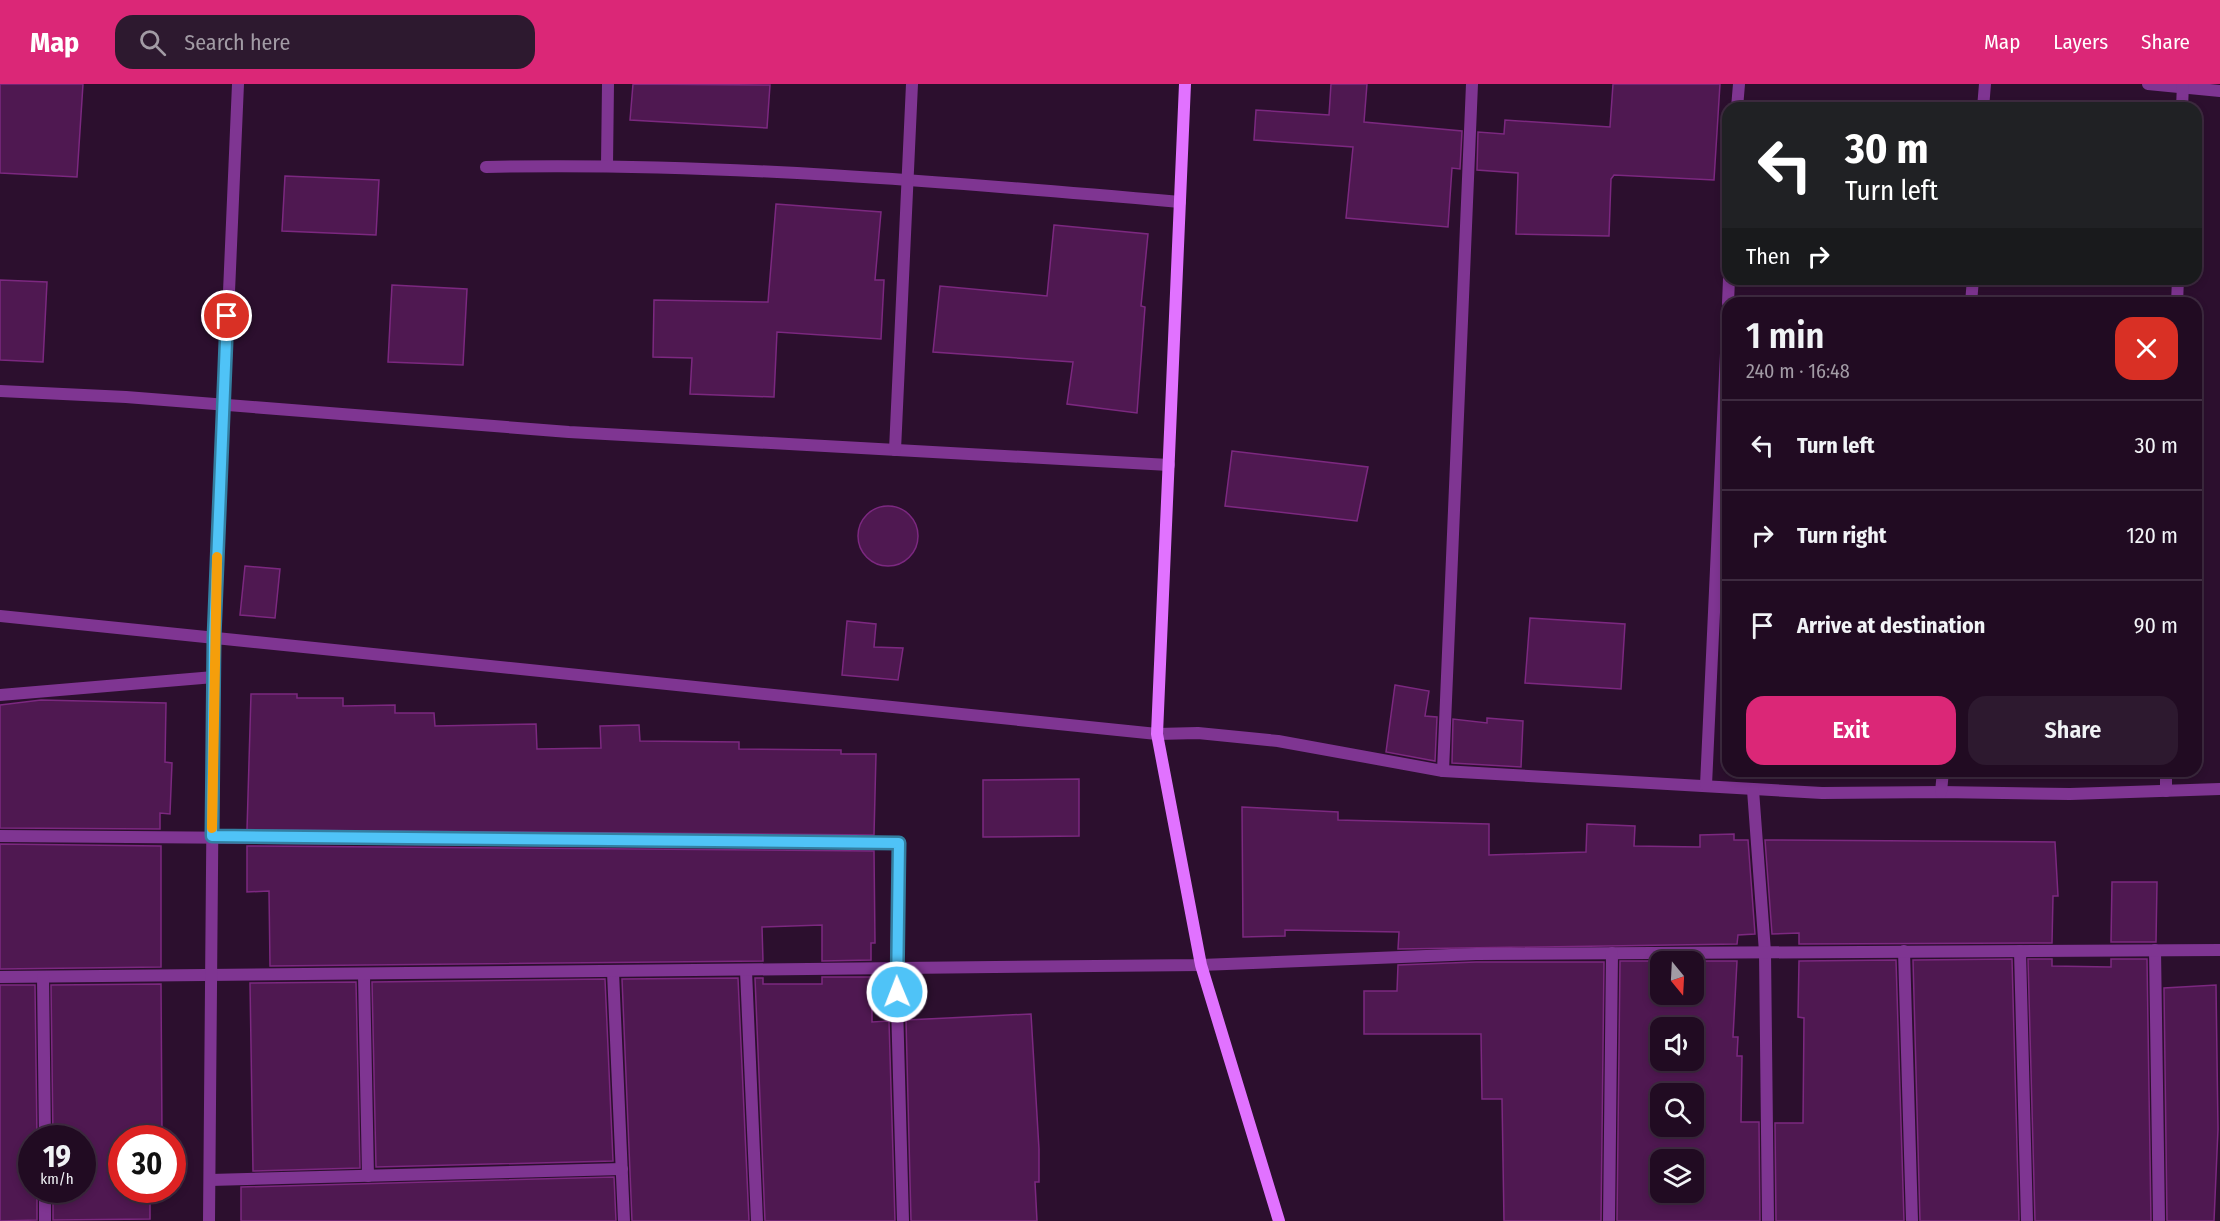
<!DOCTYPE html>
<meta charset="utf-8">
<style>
body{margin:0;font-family:"Fira Sans Condensed",sans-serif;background:#2d192f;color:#f1f3f6;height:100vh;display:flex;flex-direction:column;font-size:22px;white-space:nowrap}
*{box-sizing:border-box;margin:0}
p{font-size:20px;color:#a29ba5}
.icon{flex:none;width:33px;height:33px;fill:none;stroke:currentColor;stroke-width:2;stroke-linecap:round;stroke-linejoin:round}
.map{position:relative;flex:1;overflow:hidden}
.sheet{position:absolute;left:1722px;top:213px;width:480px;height:480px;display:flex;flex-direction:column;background:#210b22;border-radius:18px;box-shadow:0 3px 9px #0003,0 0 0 2px #3e2b40}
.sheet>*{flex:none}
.hud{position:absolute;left:1722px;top:18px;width:480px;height:183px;border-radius:18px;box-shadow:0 3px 9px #0003,0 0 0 2px #3e2b40;background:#202124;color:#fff;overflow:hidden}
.needle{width:39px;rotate:162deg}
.tools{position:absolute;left:1650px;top:867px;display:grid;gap:12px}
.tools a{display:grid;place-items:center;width:54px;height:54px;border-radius:12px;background:#210b22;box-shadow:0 3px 9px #0003,0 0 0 2px #3e2b40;font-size:30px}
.speed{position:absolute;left:18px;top:1041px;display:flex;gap:12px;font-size:30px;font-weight:700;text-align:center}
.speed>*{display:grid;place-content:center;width:78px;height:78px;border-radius:50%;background:#210b22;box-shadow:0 3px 9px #0003,0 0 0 2px #3e2b40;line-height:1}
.speed small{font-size:15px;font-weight:400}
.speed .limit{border:9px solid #d22;background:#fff;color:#111}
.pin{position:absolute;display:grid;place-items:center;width:51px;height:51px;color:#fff;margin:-26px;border:3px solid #fff;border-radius:50%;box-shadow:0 2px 6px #0007}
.me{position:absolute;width:66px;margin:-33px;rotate:359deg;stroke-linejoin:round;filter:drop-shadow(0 0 4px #0008)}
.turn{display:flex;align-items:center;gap:21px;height:126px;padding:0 24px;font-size:27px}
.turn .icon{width:78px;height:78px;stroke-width:2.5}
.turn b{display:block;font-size:42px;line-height:51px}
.then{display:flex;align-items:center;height:57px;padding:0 24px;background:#0003;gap:12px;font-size:22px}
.round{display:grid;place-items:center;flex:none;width:63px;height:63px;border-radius:18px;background:#2d192f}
.head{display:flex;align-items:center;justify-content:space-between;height:102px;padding:0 24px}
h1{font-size:36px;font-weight:600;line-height:45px}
.button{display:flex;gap:12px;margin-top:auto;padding:12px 24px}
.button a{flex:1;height:69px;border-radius:18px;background:#db2777;color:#fff;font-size:24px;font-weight:600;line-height:69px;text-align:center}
.button a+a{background:#2d192f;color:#f1f3f6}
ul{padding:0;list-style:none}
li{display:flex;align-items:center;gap:18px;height:90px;padding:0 24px;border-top:2px solid #3e2b40}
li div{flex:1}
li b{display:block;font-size:22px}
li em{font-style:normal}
header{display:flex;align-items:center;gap:36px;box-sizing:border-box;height:84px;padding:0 30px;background:#db2777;color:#fff}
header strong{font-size:28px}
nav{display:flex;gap:33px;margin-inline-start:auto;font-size:21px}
.search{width:420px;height:54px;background:#2d192f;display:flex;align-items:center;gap:15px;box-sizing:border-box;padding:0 21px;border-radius:18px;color:#a29ba5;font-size:22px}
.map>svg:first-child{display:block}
.building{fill:#4f1851;stroke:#7c2880;stroke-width:1.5;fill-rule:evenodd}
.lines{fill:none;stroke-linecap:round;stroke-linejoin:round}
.street{stroke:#7f3592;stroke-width:12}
.secondary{stroke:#e172ff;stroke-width:12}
.route-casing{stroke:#337fa1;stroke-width:15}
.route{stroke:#4fc3f7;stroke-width:10}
.slow{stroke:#f59e0b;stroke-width:10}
</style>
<header>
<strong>Map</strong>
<div class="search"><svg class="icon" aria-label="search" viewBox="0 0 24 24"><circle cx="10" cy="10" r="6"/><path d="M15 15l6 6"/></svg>Search here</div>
<nav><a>Map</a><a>Layers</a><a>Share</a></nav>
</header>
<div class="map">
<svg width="2220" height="1137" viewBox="0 0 2220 1137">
<rect width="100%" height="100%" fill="#2c0f2e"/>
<g class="building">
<path d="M 0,0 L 83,0 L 77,93 L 0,89 Z"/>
<path d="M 633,0 L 770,1 L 767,44 L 630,36 Z"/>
<path d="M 1331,0 L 1367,0 L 1364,38 L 1462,47 L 1460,85 L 1452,84 L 1448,143 L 1346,134 L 1353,63 L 1254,56 L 1256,26 L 1329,31 Z"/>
<path d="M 1613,0 L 1720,0 L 1714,96 L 1614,91 L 1611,95 L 1609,152 L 1516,150 L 1518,89 L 1477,86 L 1478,48 L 1504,50 L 1505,36 L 1610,43 Z"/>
<path d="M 285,92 L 379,96 L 376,151 L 282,147 Z"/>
<path d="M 776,120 L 881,128 L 875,196 L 884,196 L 881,255 L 777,248 L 774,313 L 690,310 L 692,274 L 653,273 L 654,216 L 768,218 Z"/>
<path d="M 1054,141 L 1148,150 L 1141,222 L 1145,223 L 1137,329 L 1067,320 L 1073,278 L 933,268 L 940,202 L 1047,212 Z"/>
<path d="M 0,196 L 47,198 L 43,278 L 0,276 Z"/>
<path d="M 392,201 L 467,205 L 463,281 L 388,278 Z"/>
<path d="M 1232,367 L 1368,383 L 1357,437 L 1225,422 Z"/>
<circle cx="888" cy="452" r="30"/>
<path d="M 245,482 L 280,485 L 275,534 L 240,531 Z"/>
<path d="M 1530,534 L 1625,540 L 1621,605 L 1525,599 Z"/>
<path d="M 847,537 L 876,540 L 874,563 L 903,564 L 898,596 L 842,591 Z"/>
<path d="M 1395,601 L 1429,607 L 1425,632 L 1437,633 L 1435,677 L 1386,668 Z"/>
<path d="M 251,610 L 297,610 L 297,614 L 343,614 L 343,622 L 395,621 L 395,629 L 434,629 L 435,642 L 536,640 L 537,665 L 601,664 L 600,642 L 639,641 L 640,657 L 739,658 L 739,665 L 841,666 L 841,670 L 876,670 L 874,751 L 247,746 Z"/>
<path d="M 41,616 L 166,619 L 165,678 L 172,679 L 170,730 L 160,729 L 160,745 L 0,744 L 0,621 Z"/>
<path d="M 1487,634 L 1523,637 L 1521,683 L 1452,679 L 1453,635 L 1487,639 Z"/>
<path d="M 1079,695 L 1079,752 L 983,753 L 983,696 Z"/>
<path d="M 1242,723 L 1338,728 L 1338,736 L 1489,740 L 1489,771 L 1586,768 L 1587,740 L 1635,742 L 1634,762 L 1700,763 L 1700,751 L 1734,750 L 1734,756 L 1748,756 L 1755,850 L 1738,851 L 1737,860 L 1398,865 L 1399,848 L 1285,846 L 1285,852 L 1243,853 Z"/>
<path d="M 1765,756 L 2055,758 L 2058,812 L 2053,812 L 2052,859 L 1799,860 L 1799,849 L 1772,850 Z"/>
<path d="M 0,760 L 161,762 L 161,883 L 0,885 Z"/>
<path d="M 247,762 L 874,767 L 875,859 L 871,859 L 871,876 L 822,877 L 822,841 L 762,843 L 763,877 L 270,882 L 269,807 L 247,808 Z"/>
<path d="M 2112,798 L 2157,798 L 2156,858 L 2111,858 Z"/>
<path d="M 2012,875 L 2019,1137 L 1920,1137 L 1913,876 Z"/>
<path d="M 2028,875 L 2052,875 L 2052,882 L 2111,883 L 2111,875 L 2147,875 L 2151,1137 L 2035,1137 Z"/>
<path d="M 1896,876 L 1904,1137 L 1776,1137 L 1775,1039 L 1803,1039 L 1804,934 L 1798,933 L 1799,877 Z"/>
<path d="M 1620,877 L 1737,877 L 1733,953 L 1738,953 L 1737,972 L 1742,972 L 1741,1038 L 1759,1038 L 1760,1137 L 1617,1137 ZM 1660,878 L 1694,878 L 1694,910 L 1660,910 ZM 1660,944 L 1694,944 L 1694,976 L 1660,976 ZM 1660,1010 L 1694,1010 L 1694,1042 L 1660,1042 ZM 1660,1076 L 1694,1076 L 1694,1108 L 1660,1108 Z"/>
<path d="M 1476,878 L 1604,878 L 1601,1137 L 1504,1137 L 1502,1015 L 1482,1015 L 1481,950 L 1364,950 L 1364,907 L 1397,907 L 1398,881 Z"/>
<path d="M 822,893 L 872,893 L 872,938 L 889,937 L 895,1137 L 765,1137 L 755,894 L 763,894 L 763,900 L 822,900 Z"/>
<path d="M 738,894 L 749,1137 L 632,1137 L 622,895 Z"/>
<path d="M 605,895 L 613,1077 L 376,1083 L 372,898 Z"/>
<path d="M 356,898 L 360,1084 L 253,1087 L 250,899 Z"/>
<path d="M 161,900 L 162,1053 L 122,1054 L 122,1106 L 150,1106 L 150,1135 L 53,1136 L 53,1106 L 82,1106 L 82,1054 L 53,1054 L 51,901 Z"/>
<path d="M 0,901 L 35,901 L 37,1054 L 32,1054 L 32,1106 L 37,1106 L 37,1136 L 0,1137 Z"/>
<path d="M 2216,901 L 2218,1045 L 2214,1137 L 2167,1137 L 2164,904 Z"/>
<path d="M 1031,930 L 1039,1065 L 1039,1098 L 1035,1098 L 1037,1137 L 911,1137 L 906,936 Z"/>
<path d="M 614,1093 L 616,1137 L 241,1137 L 241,1103 Z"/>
</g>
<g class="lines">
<g class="street">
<path d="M 2148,0 L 2220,7"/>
<path d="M 1737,24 L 1739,0"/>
<path d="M 1983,24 L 1985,0"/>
<path d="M 2182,24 L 2183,0"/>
<path d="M 607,81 L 608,0"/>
<path d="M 486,83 C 718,78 949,98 1180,118"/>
<path d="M 1728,219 L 1729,195"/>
<path d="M 1971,219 L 1973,195"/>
<path d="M 2177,219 L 2178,195"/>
<path d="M 0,307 L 126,313 L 569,348 L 1169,381"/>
<path d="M 895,366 L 912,0"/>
<path d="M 0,532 L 1157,650 L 1198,649 L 1278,657 L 1443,687 L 1822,709 L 1941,708 L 2070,710 L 2220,705"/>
<path d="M 0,611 L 214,593"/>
<path d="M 1443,687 L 1472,0"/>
<path d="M 1706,701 L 1728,226"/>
<path d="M 1753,706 L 1765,868 L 1768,1137"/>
<path d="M 2166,707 L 2166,687"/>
<path d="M 1941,708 L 1943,687"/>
<path d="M 0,752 L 899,759 L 896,885 L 903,1137"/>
<path d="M 2155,866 L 2159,1137"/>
<path d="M 1904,867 L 1912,1137"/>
<path d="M 2020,867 L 2027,1137"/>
<path d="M 746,887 L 757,1137"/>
<path d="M 613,888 L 624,1137"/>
<path d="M 364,891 L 368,1092"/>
<path d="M 0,893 L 1201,881 L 1476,870 L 2220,866"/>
<path d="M 43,893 L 45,1054"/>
<path d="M 210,1096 L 622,1085"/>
<path d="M 45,1106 L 45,1137"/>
<path d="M 209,1137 L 214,554 L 238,0"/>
<path d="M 1609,1137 L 1612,869"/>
</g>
<path class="secondary" d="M 1185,0 L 1157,650 L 1201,881 L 1279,1137"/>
</g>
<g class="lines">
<defs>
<path id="route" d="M 227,232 L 214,554 L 212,752 L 899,759 L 897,908"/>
</defs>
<use href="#route" class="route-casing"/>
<use href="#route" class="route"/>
<path class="slow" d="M 212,744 L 217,473"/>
</g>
</svg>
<div class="tools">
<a><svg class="needle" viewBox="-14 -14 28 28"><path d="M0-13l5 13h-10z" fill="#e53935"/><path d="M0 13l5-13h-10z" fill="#a29ba5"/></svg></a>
<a><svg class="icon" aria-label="sound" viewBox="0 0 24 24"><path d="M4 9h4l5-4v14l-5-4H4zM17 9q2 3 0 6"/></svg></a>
<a><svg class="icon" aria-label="search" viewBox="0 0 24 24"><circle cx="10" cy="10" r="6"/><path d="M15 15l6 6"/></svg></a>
<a><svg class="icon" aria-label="layers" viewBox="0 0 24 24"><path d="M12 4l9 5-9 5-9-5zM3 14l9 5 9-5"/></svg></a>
</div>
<div class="speed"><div>19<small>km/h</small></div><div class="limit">30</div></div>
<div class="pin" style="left:227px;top:232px;background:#d93025"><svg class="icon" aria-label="arrive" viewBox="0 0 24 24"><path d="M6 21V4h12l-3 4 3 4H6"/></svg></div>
<svg class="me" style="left:897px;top:908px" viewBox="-20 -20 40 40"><circle r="17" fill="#4fc3f7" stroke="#fff" stroke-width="3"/><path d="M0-11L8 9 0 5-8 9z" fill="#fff"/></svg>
<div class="hud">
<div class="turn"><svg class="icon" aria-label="left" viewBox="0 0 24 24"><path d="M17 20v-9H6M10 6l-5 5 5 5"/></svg><div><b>30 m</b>Turn left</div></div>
<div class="then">Then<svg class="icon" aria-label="right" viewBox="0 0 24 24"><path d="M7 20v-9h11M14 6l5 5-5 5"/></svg></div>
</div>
<section class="sheet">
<div class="head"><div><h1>1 min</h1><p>240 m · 16:48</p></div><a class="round" style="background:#d93025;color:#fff"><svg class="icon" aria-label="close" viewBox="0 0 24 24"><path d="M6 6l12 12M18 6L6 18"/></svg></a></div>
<ul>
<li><svg class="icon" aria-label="left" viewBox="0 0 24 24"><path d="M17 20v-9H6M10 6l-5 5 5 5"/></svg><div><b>Turn left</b></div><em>30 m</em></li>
<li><svg class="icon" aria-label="right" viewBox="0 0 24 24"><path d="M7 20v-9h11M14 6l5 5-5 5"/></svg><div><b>Turn right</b></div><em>120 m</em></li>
<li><svg class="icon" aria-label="arrive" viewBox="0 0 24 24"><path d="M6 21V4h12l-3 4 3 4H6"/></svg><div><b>Arrive at destination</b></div><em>90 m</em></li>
</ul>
<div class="button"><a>Exit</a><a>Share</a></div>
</section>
</div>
